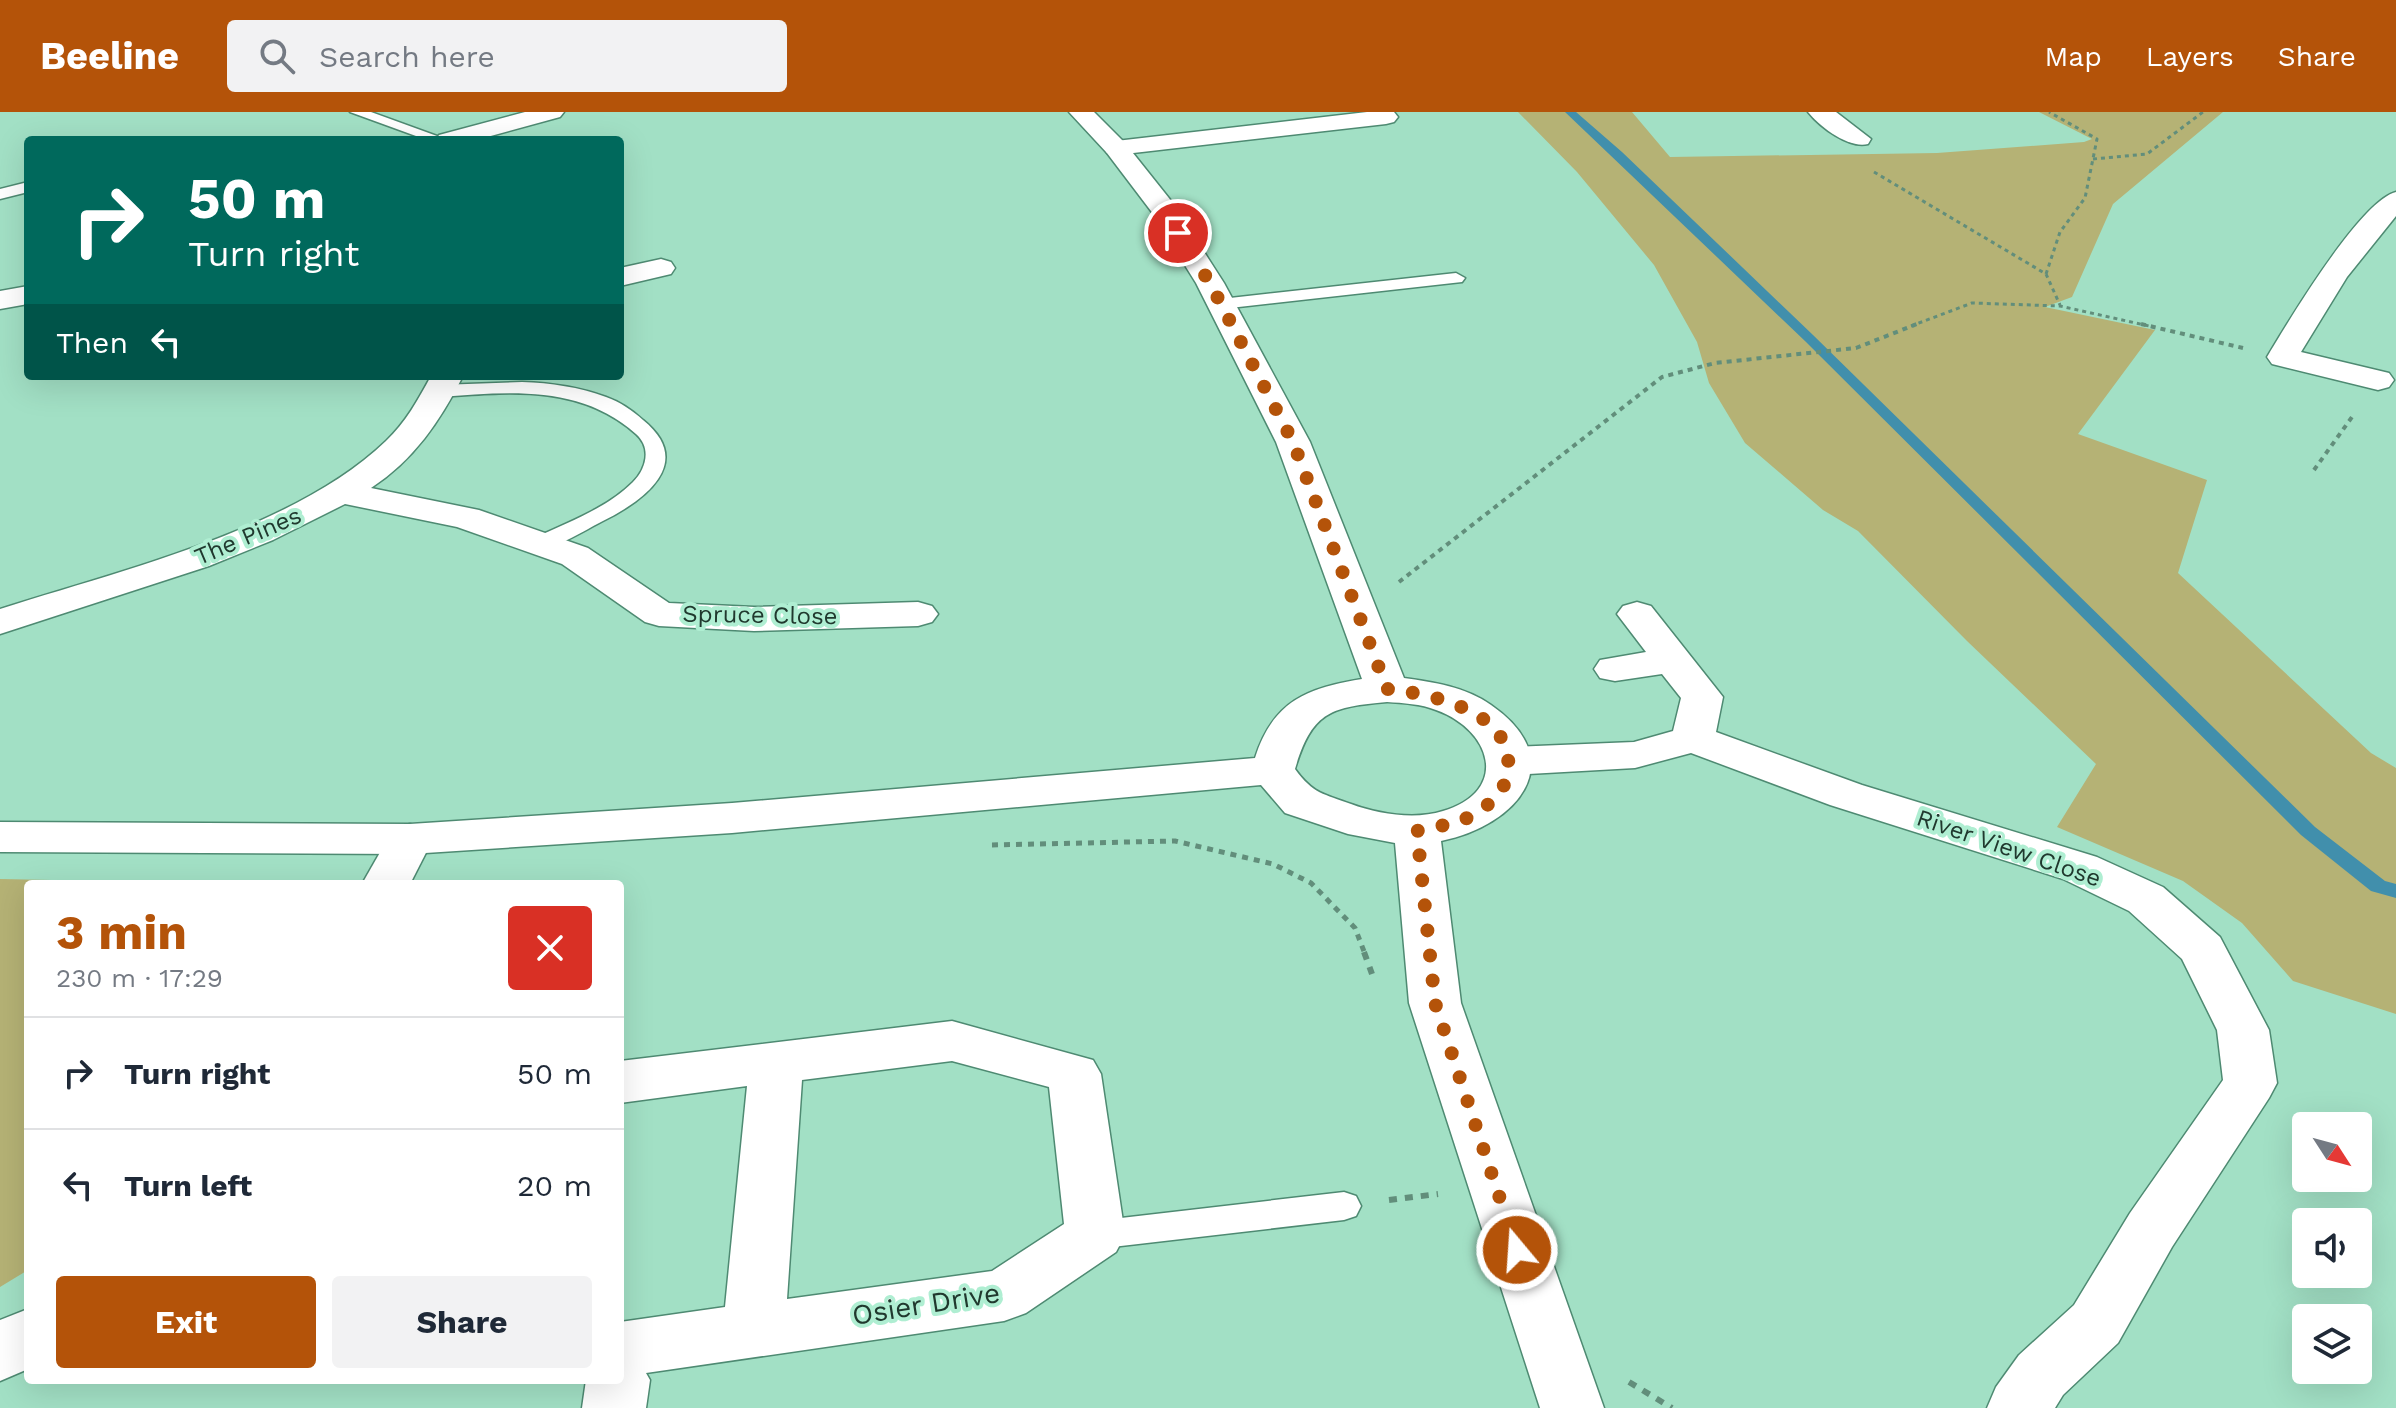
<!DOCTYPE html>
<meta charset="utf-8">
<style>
body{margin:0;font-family:"Work Sans",sans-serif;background:#f2f2f3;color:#1f2937;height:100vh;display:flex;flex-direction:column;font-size:30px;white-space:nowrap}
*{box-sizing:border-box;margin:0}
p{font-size:26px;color:#747a83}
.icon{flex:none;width:44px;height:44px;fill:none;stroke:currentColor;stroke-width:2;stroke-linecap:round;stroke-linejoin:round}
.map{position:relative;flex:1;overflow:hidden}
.drawer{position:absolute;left:24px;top:768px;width:600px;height:504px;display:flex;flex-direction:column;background:#fff;border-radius:8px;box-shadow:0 8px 32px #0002}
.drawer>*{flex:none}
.hud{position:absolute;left:24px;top:24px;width:600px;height:244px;border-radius:8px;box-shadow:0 8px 32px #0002;background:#00695c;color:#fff;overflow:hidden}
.needle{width:52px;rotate:126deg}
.tools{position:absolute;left:2292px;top:1000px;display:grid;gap:16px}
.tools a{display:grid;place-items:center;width:80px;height:80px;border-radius:8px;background:#fff;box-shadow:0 8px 32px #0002;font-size:40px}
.pin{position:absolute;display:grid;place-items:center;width:68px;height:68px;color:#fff;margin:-34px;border:4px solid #fff;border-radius:50%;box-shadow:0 2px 8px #0007}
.me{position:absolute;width:88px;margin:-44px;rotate:342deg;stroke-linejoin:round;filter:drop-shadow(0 0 6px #0008)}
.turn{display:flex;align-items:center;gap:28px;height:168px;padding:0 32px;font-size:36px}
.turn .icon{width:104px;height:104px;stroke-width:2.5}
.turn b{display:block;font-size:56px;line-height:68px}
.then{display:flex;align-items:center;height:76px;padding:0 32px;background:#0003;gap:16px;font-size:30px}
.round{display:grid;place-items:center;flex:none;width:84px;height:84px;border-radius:8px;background:#f2f2f3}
.summary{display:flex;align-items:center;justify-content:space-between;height:136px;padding:0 32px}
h1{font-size:48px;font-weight:700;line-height:60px;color:#b45309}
.action{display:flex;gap:16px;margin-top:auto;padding:16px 32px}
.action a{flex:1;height:92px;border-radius:8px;background:#b45309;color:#fff;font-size:32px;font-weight:700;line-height:92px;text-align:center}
.action a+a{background:#f2f2f3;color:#1f2937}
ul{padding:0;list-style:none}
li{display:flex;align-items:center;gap:24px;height:112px;padding:0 32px;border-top:2px solid #e0e1e3}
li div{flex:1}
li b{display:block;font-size:30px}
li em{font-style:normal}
header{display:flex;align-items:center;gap:48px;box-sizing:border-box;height:112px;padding:0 40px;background:#b45309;color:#fff}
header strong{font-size:38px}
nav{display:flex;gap:44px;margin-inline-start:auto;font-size:28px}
.search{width:560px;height:72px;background:#f2f2f3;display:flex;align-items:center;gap:20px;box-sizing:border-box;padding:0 28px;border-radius:8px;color:#747a83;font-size:30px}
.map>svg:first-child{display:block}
.green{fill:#b5b275}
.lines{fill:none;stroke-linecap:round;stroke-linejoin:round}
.stream{fill:#418fac;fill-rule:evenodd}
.service-casing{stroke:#4e8a72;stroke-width:3}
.minor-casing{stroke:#4e8a72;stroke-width:3}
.tertiary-casing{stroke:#4e8a72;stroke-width:3}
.path-far3{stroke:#628e7b;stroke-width:3;stroke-dasharray:4 4;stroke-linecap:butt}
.path-far2{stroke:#628e7b;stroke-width:4;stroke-dasharray:5 5;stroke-linecap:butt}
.path-far1{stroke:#628e7b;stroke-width:5;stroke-dasharray:6 6;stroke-linecap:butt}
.path{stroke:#628e7b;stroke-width:6;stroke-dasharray:8 8;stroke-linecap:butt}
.service{fill:#fff;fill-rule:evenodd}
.minor{fill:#fff;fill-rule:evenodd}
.tertiary{fill:#fff;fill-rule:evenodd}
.route{stroke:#b45309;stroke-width:14;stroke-dasharray:0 25.2}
.labels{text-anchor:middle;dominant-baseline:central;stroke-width:8;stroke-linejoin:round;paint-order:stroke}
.street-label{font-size:24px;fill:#20392e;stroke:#afeed2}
.near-street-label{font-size:28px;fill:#20392e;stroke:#afeed2}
</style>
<header>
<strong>Beeline</strong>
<div class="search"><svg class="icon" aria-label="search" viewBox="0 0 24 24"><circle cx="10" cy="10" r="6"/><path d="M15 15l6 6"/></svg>Search here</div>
<nav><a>Map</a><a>Layers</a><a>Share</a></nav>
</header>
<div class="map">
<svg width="2396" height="1296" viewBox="0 0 2396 1296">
<rect width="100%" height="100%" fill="#a2e0c5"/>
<g class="green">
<path d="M 1518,0 L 1632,0 L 1670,45 L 1937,41 L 2084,30 L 2092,27 L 2039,0 L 2223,0 L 2113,92 L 2072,185 L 2045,195 L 2155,218 L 2078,322 L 2207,368 L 2178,461 L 2371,641 L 2396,656 L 2396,902 L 2293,869 L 2242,811 L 2183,769 L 2057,715 L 2096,652 L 1967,529 L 1858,419 L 1823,398 L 1745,331 L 1709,271 L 1697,230 L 1654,153 L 1577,60 Z"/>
<path d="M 0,767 L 257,772 L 28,772 L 28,1158 L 0,1175 Z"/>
</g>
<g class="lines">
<path class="stream" d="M 1565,0 L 1576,0 L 1622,40 L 1813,223 L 2315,715 L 2385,769 L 2396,772 L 2396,786 L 2371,779 L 2301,723 L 1805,229 Z"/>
<defs>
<g id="service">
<path d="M 350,0 L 371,0 L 448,28 L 427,28 Z"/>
<path d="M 28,70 L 28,80 L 0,87 L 0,77 Z"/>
<path d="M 1456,161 L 1465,166 L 1462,170 L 1221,197 L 1212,192 L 1221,187 Z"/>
<path d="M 522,270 C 551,271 579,275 606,285 C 620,290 632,298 643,308 C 696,351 644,389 601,410 C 582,420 561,433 540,439 L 529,432 L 532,427 C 566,411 606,397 633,370 C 646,357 652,336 636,322 C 580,272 509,280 439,285 L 429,279 L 439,273 Z"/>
<path d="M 1344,1080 L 1356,1084 L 1361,1094 L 1356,1104 L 1344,1108 L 1095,1137 L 1083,1133 L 1078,1123 L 1083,1113 L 1095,1109 Z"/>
</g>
<g id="minor">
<path d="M 525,0 L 564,0 L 560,5 L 476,28 L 436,28 L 439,23 Z"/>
<path d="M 1367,0 L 1394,0 L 1398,5 L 1394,10 L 1386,12 L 1116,43 L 1107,41 L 1104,36 L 1107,31 L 1116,29 Z"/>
<path d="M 1808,0 L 1836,0 L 1871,27 L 1868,32 C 1849,37 1820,15 1808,0 Z"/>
<path d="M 2396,80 L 2396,104 L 2347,165 L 2301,240 L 2389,261 L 2394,268 L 2389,275 L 2378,278 L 2272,252 L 2267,245 C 2288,210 2360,89 2396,80 Z"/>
<path d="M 661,147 L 671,150 L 675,156 L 671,162 L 620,174 L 620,156 Z"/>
<path d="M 28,174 L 28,192 L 0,197 L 0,179 Z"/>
<path d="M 431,264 L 463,264 C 440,309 414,348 371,376 L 479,398 L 588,436 L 669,491 L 754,495 L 918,490 L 932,494 L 938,502 L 932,510 L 918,514 L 754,519 L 659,514 L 645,510 L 562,452 L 457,415 L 345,392 L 273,428 L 209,454 L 0,522 L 0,497 C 121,458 293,418 386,329 C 406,310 418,288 431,264 Z"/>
<path d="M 1637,490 L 1651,494 L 1723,585 L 1716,620 L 1862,673 L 2097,745 L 2163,775 L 2220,825 L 2269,918 L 2277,971 L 2269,986 L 2172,1135 L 2118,1231 L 2063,1283 L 2055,1296 L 1987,1296 L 1996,1275 L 2019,1243 L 2074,1193 L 2130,1101 L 2223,968 L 2217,918 L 2182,847 L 2129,799 L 2063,767 L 1830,693 L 1691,641 L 1635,656 L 1511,663 L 1495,659 L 1489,649 L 1495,639 L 1511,635 L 1634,630 L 1673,619 L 1681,586 L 1662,562 L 1615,569 L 1600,566 L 1594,557 L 1600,548 L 1646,540 L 1617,502 L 1623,494 Z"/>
<path d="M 410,712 L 426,716 L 433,727 L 410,772 L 362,772 L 394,716 Z"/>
<path d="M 952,909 L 1093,948 L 1101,962 L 1125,1123 L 1116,1140 L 1026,1201 L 1004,1209 L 646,1261 L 650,1268 L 646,1296 L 582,1296 L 586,1268 L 620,1268 L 620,1210 L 725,1195 L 747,974 L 620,991 L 620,949 ZM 952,949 L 1049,975 L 1064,1112 L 992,1159 L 787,1187 L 802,968 Z"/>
<path d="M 28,1197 L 28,1257 L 0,1269 L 0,1208 Z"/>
</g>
<path id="tertiary" d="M 1069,0 L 1094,0 L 1125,31 L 1172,90 L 1224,171 L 1310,330 L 1404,566 C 1433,570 1466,575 1491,593 C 1572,649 1517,714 1441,729 L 1461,891 L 1604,1296 L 1540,1296 L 1409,891 L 1395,731 L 1348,722 L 1285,701 L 1261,673 L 732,721 L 410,742 L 0,740 L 0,710 L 410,712 L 732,691 L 1255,646 C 1273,589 1307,576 1362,567 L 1276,330 L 1196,171 L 1151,99 L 1107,41 ZM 1387,590 C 1403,591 1421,592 1436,598 C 1492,618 1510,679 1443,699 C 1415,708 1378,702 1351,692 C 1324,682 1313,682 1295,657 C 1312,600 1330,595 1387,590 Z"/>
</defs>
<use href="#service" class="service-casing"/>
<use href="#minor" class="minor-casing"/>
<use href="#tertiary" class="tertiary-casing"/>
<g class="path-far3">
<path d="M 2093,47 L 2147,42 L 2203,0"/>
<path d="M 1874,60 L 2046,162 L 2060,193"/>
<path d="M 2046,162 L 2060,120 L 2085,86 L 2097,27 L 2049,0"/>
<path d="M 1911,214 L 1972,191 L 2060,194 L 2149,214"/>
</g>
<g class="path-far2">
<path d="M 2141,212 L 2243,236"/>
<path d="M 2314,358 L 2352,305"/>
<path d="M 1399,470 L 1662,265 L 1715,251 L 1856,236 L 1917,212"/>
</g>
<path class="path-far1" d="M 992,733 L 1175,729 L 1273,752 L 1311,771 L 1355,816 L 1365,842"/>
<g class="path">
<path d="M 1364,840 L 1372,862"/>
<path d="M 1389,1088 L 1438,1082"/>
<path d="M 1629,1270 L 1672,1296"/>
</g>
<use href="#service" class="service"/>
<use href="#minor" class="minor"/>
<use href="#tertiary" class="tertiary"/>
</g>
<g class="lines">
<path class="route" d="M 1178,121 L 1210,171 L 1293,330 L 1387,577 C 1434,582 1520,601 1507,664 C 1503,684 1483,698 1465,707 C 1451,713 1432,715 1417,719 L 1435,891 L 1517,1138"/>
</g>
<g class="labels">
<g class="street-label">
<text transform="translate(248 424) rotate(-23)">The Pines</text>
<text transform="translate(760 503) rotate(1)">Spruce Close</text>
<text transform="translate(2009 736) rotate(19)">River View Close</text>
</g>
<g class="near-street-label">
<text transform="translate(926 1192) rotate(-9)">Osier Drive</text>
</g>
</g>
</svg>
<div class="tools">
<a><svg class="needle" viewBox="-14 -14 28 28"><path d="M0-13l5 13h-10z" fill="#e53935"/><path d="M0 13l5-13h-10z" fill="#747a83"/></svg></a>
<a><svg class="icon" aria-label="sound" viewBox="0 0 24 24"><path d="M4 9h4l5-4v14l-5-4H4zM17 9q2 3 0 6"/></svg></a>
<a><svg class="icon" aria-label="layers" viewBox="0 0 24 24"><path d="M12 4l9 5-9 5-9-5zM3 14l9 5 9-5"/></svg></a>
</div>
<div class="pin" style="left:1178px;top:121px;background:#d93025"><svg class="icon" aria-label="arrive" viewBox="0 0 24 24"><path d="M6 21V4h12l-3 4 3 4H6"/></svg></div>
<svg class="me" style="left:1517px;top:1138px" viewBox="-20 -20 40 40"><circle r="17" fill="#b45309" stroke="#fff" stroke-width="3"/><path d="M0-11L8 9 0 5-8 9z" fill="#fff"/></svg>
<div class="hud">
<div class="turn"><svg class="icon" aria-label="right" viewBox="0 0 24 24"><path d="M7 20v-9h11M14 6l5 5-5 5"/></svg><div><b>50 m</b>Turn right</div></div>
<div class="then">Then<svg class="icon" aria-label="left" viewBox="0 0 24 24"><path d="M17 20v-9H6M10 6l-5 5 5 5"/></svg></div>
</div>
<section class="drawer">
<div class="summary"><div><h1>3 min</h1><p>230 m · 17:29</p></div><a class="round" style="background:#d93025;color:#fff"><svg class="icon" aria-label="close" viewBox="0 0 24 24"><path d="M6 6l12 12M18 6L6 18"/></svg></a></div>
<ul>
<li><svg class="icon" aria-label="right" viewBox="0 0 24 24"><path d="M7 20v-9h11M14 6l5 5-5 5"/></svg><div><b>Turn right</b></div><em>50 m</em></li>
<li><svg class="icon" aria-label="left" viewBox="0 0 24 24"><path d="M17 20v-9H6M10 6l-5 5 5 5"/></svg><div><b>Turn left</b></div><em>20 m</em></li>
</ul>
<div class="action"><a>Exit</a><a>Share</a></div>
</section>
</div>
